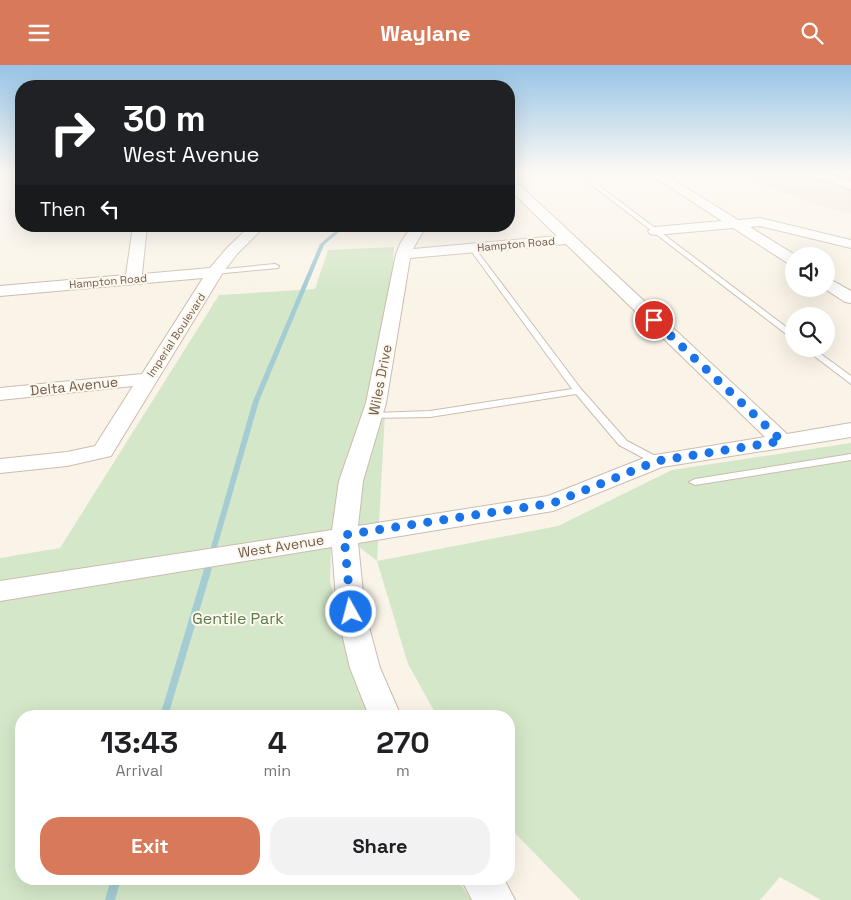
<!DOCTYPE html>
<style>
body{margin:0;font-family:"Space Grotesk",sans-serif;background:#f2f2f2;color:#202124;height:100vh;display:flex;flex-direction:column;font-size:19px;white-space:nowrap}
*{box-sizing:border-box;margin:0}
p{font-size:16px;color:#757577}
.icon{flex:none;width:28px;height:28px;fill:none;stroke:currentColor;stroke-width:2;stroke-linecap:round;stroke-linejoin:round}
.map{position:relative;flex:1;overflow:hidden}
.sheet{position:absolute;left:15px;top:645px;width:500px;height:175px;display:flex;flex-direction:column;background:#fff;border-radius:20px;box-shadow:0 5px 20px #0002}
.sheet>*{flex:none}
.guide{position:absolute;left:15px;top:15px;width:500px;height:152px;border-radius:20px;box-shadow:0 5px 20px #0002;background:#202124;color:#fff;overflow:hidden}
.buttons{position:absolute;left:785px;top:182px;display:grid;gap:10px}
.buttons a{display:grid;place-items:center;width:50px;height:50px;border-radius:50%;background:#fff;box-shadow:0 5px 20px #0002;font-size:25px}
.pin{position:absolute;display:grid;place-items:center;width:42px;height:42px;color:#fff;margin:-21px;border:2px solid #fff;border-radius:50%;box-shadow:0 1px 5px #0007}
.me{position:absolute;width:55px;margin:-28px;rotate:353deg;stroke-linejoin:round;filter:drop-shadow(0 0 4px #0008)}
.turn{display:flex;align-items:center;gap:18px;height:105px;padding:0 25px;font-size:22px}
.turn .icon{width:65px;height:65px;stroke-width:2.5}
.turn b{display:block;font-size:35px;line-height:42px}
.then{display:flex;align-items:center;height:48px;padding:0 25px;background:#0003;gap:10px;font-size:19px}
.eta{display:flex;justify-content:space-evenly;align-items:center;height:85px;text-align:center}
.eta b{font-size:30px;font-weight:700;line-height:35px}
.primary-button{display:flex;gap:10px;margin-top:auto;padding:10px 25px}
.primary-button a{flex:1;height:58px;border-radius:20px;background:#d87959;color:#fff;font-size:20px;font-weight:700;line-height:58px;text-align:center}
.primary-button a+a{background:#f2f2f2;color:#202124}
header{display:flex;justify-content:space-between;align-items:center;height:65px;padding:0 25px;background:#d87959;color:#fff;font-size:22px;font-weight:700}
.map>svg:first-child{display:block}
.residential{fill:#f1e6d7}
.green{fill:#d4e7c8}
.lines{fill:none;stroke-linecap:round;stroke-linejoin:round}
.stream{fill:#a5cbd3;fill-rule:evenodd}
.service-casing{stroke:#cbbcaf;stroke-width:2}
.minor-casing{stroke:#cbbcaf;stroke-width:2}
.service{fill:#fff;fill-rule:evenodd}
.minor{fill:#fff;fill-rule:evenodd}
.route{stroke:#1a73e8;stroke-width:9;stroke-dasharray:0 16.2}
.labels{text-anchor:middle;dominant-baseline:central;stroke-width:4;stroke-linejoin:round;paint-order:stroke}
.far-street-label{font-size:11px;fill:#725c4e;stroke:#fdf8ee}
.street-label{font-size:14px;fill:#725c4e;stroke:#fdf8ee}
.near-park-label{font-size:16px;fill:#587c4b;stroke:#fdf8ee}
</style>
<header><svg class="icon" aria-label="menu" viewBox="0 0 24 24"><path d="M4 6h16M4 12h16M4 18h16"/></svg>Waylane<svg class="icon" aria-label="search" viewBox="0 0 24 24"><circle cx="10" cy="10" r="6"/><path d="M15 15l6 6"/></svg></header>
<div class="map">
<svg width="851" height="835" viewBox="0 0 851 835">
<rect width="100%" height="100%" fill="#faf4e8"/>
<path class="residential" d="M 728,107 L 851,107 L 851,148 L 824,142 Z"/>
<path class="green" d="M 394,182 L 377,496 L 558,461 L 672,405 L 851,378 L 851,835 L 821,835 L 780,812 L 760,835 L 580,835 L 509,762 L 509,651 L 437,651 L 408,599 L 377,496 L 344,470 L 331,481 L 330,516 L 354,608 L 371,651 L 21,651 L 21,814 L 457,814 L 471,835 L 0,835 L 0,493 L 60,483 L 219,230 L 315,224 L 328,185 Z"/>
<g class="lines">
<g class="stream">
<path d="M 341,161 L 346,161 L 324,180 L 259,336 L 217,482 L 216,484 L 212,484 L 211,482 L 253,336 L 320,179 Z"/>
<path d="M 205,501 L 211,501 L 212,503 L 168,651 L 160,651 Z"/>
<path d="M 111,814 L 121,814 L 115,835 L 105,835 Z"/>
</g>
<defs>
<g id="service">
<path d="M 575,107 L 581,107 L 794,268 L 794,275 Z"/>
<path d="M 472,181 L 474,182 L 581,324 L 627,376 L 661,394 L 662,396 L 661,398 L 653,398 L 619,380 L 576,329 L 430,352 L 370,353 L 369,351 L 370,349 L 374,348 L 430,346 L 572,324 L 469,183 Z"/>
<path d="M 275,199 L 279,201 L 278,203 L 215,209 L 211,207 L 215,205 Z"/>
<path d="M 805,284 L 814,284 L 851,311 L 851,319 Z"/>
<path d="M 851,389 L 851,395 L 695,420 L 689,417 L 695,414 Z"/>
</g>
<g id="minor">
<path d="M 0,107 L 9,107 L 4,115 L 0,116 Z"/>
<path d="M 647,107 L 661,107 L 738,155 L 760,153 L 851,175 L 851,183 L 760,161 L 750,162 L 797,191 L 794,191 L 794,201 L 789,199 L 733,163 L 655,170 L 650,169 L 648,166 L 655,162 L 722,156 Z"/>
<path d="M 803,107 L 821,107 L 851,116 L 851,124 L 805,109 Z"/>
<path d="M 509,113 L 513,114 L 787,369 L 851,358 L 851,372 L 662,402 L 553,446 L 358,478 L 365,547 L 380,603 L 401,651 L 369,651 L 350,603 L 337,547 L 332,482 L 0,536 L 0,516 L 332,465 L 339,416 L 366,338 L 396,189 L 401,177 L 412,161 L 426,161 L 413,184 L 557,171 L 509,124 ZM 566,179 L 765,372 L 649,391 L 548,431 L 358,461 L 363,416 L 386,338 L 410,193 Z"/>
<path d="M 133,161 L 147,161 L 142,209 L 210,203 L 227,183 L 250,161 L 265,161 L 237,189 L 222,209 L 111,391 L 67,401 L 0,408 L 0,394 L 67,387 L 95,381 L 133,321 L 0,335 L 0,323 L 142,309 L 203,213 L 0,231 L 0,221 L 126,210 Z"/>
<path d="M 826,212 L 851,226 L 851,238 L 845,237 L 825,224 Z"/>
<path d="M 461,814 L 504,814 L 515,835 L 472,835 Z"/>
</g>
</defs>
<use href="#service" class="service-casing"/>
<use href="#minor" class="minor-casing"/>
<use href="#service" class="service"/>
<use href="#minor" class="minor"/>
</g>
<linearGradient id="sky" x2="0" y2="1"><stop stop-color="#97c4e6"/><stop offset="0.48" stop-color="#fdfaf5"/><stop offset="1" stop-color="#fdfaf5" stop-opacity="0"/></linearGradient>
<rect width="851" height="224" fill="url(#sky)"/>
<g class="lines">
<path class="route" d="M 351,547 L 344,470 L 553,438 L 657,396 L 782,376 L 654,255"/>
</g>
<g class="labels">
<g class="far-street-label">
<text transform="translate(516 179) rotate(-5)">Hampton Road</text>
<text transform="translate(108 216) rotate(-5)">Hampton Road</text>
<text transform="translate(176 270) rotate(-57)">Imperial Boulevard</text>
</g>
<g class="street-label">
<text transform="translate(380 315) rotate(-79)">Wiles Drive</text>
<text transform="translate(74 321) rotate(-6)">Delta Avenue</text>
<text transform="translate(281 481) rotate(-9)">West Avenue</text>
</g>
<g class="near-park-label">
<text x="238" y="553">Gentile Park</text>
</g>
</g>
</svg>
<div class="buttons">
<a><svg class="icon" aria-label="sound" viewBox="0 0 24 24"><path d="M4 9h4l5-4v14l-5-4H4zM17 9q2 3 0 6"/></svg></a>
<a><svg class="icon" aria-label="search" viewBox="0 0 24 24"><circle cx="10" cy="10" r="6"/><path d="M15 15l6 6"/></svg></a>
</div>
<div class="pin" style="left:654px;top:255px;background:#d93025"><svg class="icon" aria-label="arrive" viewBox="0 0 24 24"><path d="M6 21V4h12l-3 4 3 4H6"/></svg></div>
<svg class="me" style="left:351px;top:547px" viewBox="-20 -20 40 40"><circle r="17" fill="#1a73e8" stroke="#fff" stroke-width="3"/><path d="M0-11L8 9 0 5-8 9z" fill="#fff"/></svg>
<div class="guide">
<div class="turn"><svg class="icon" aria-label="right" viewBox="0 0 24 24"><path d="M7 20v-9h11M14 6l5 5-5 5"/></svg><div><b>30 m</b>West Avenue</div></div>
<div class="then">Then<svg class="icon" aria-label="left" viewBox="0 0 24 24"><path d="M17 20v-9H6M10 6l-5 5 5 5"/></svg></div>
</div>
<section class="sheet">
<div class="eta">
<div><b>13:43</b><p>Arrival</p></div>
<div><b>4</b><p>min</p></div>
<div><b>270</b><p>m</p></div>
</div>
<div class="primary-button"><a>Exit</a><a>Share</a></div>
</section>
</div>
